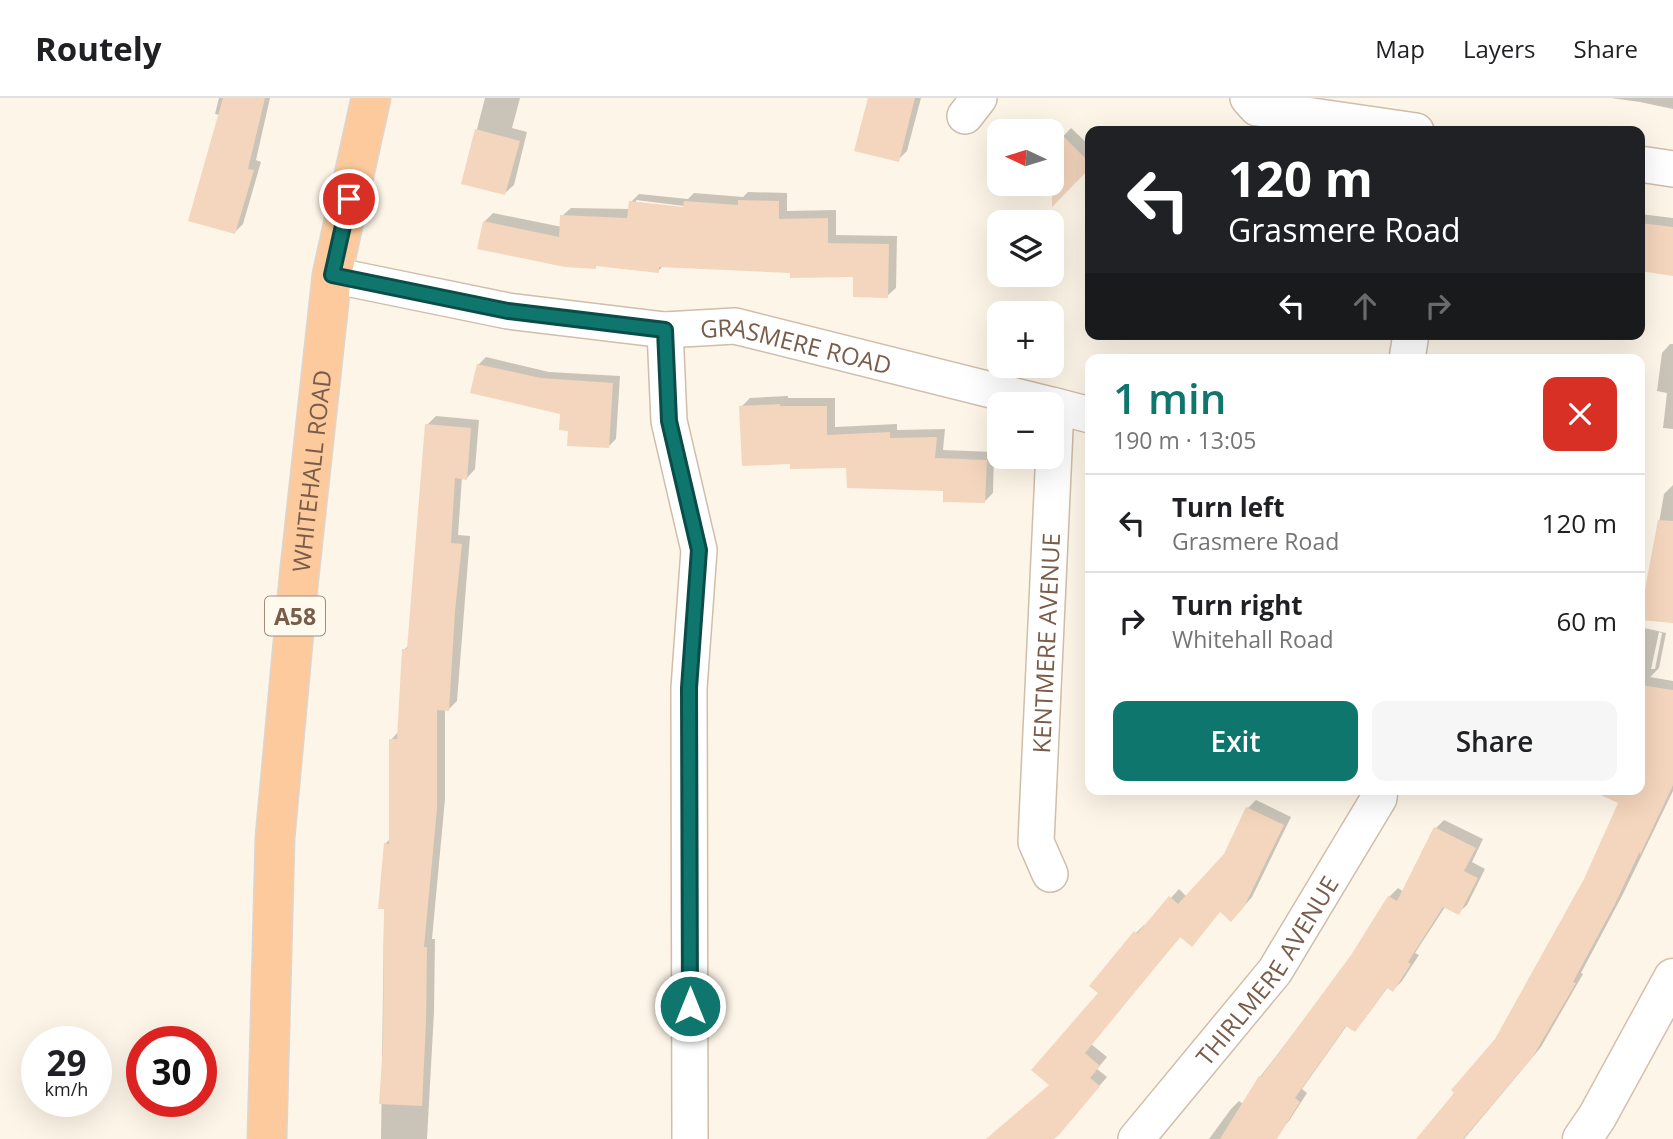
<!DOCTYPE html>
<meta charset="utf-8">
<style>
body{margin:0;font-family:"Open Sans",sans-serif;background:#f6f6f6;color:#202124;height:100vh;display:flex;flex-direction:column;font-size:26px;white-space:nowrap}
*{box-sizing:border-box;margin:0}
p{font-size:23px;color:#757577}
.icon{flex:none;width:38px;height:38px;fill:none;stroke:currentColor;stroke-width:2;stroke-linecap:round;stroke-linejoin:round}
.map{position:relative;flex:1;overflow:hidden}
.sheet{position:absolute;left:1085px;top:256px;width:560px;height:441px;display:flex;flex-direction:column;background:#fff;border-radius:14px;box-shadow:0 7px 28px #0002}
.sheet>*{flex:none}
.hud{position:absolute;left:1085px;top:28px;width:560px;height:214px;border-radius:14px;box-shadow:0 7px 28px #0002;background:#202124;color:#fff;overflow:hidden}
.needle{width:46px;rotate:274deg}
.controls{position:absolute;left:987px;top:21px;display:grid;gap:14px}
.controls a{display:grid;place-items:center;width:77px;height:77px;border-radius:14px;background:#fff;box-shadow:0 7px 28px #0002;font-size:35px}
.speed{position:absolute;left:21px;top:928px;display:flex;gap:14px;font-size:35px;font-weight:700;text-align:center}
.speed>*{display:grid;place-content:center;width:91px;height:91px;border-radius:50%;background:#fff;box-shadow:0 7px 28px #0002;line-height:1}
.speed small{font-size:18px;font-weight:400}
.speed .limit{border:10px solid #d22;background:#fff;color:#111}
.pin{position:absolute;display:grid;place-items:center;width:60px;height:60px;color:#fff;margin:-30px;border:4px solid #fff;border-radius:50%;box-shadow:0 2px 7px #0007}
.me{position:absolute;width:77px;margin:-38px;rotate:0deg;stroke-linejoin:round;filter:drop-shadow(0 0 5px #0008)}
.turn{display:flex;align-items:center;gap:24px;height:147px;padding:0 28px;font-size:32px}
.turn .icon{width:91px;height:91px;stroke-width:2.5}
.turn b{display:block;font-size:49px;line-height:60px}
.lanes{display:flex;align-items:center;height:66px;padding:0 28px;background:#0003;justify-content:center;gap:35px;direction:ltr}
.lanes .off{opacity:.35}
.round{display:grid;place-items:center;flex:none;width:74px;height:74px;border-radius:14px;background:#f6f6f6}
.overview{display:flex;align-items:center;justify-content:space-between;height:119px;padding:0 28px}
h1{font-size:42px;font-weight:600;line-height:52px;color:#0f766e}
.action{display:flex;gap:14px;margin-top:auto;padding:14px 28px}
.action a{flex:1;height:80px;border-radius:14px;background:#0f766e;color:#fff;font-size:28px;font-weight:600;line-height:80px;text-align:center}
.action a+a{background:#f6f6f6;color:#202124}
ul{padding:0;list-style:none}
li{display:flex;align-items:center;gap:21px;height:98px;padding:0 28px;border-top:2px solid #e0e0e0}
li div{flex:1}
li b{display:block;font-size:26px}
li em{font-style:normal}
header{display:flex;align-items:center;gap:42px;box-sizing:border-box;height:98px;padding:0 35px;background:#fff;border-bottom:2px solid #e0e0e0}
header strong{font-size:33px}
nav{display:flex;gap:38px;margin-inline-start:auto;font-size:24px}
.map>svg:first-child{display:block}
.shadow{fill:#0003;fill-rule:evenodd}
.building{fill:#f4d5bd}
.lines{fill:none;stroke-linecap:round;stroke-linejoin:round}
.minor-casing{stroke:#d0bdab;stroke-width:38}
.secondary-casing{stroke:#d6bfab;stroke-width:41}
.trunk-casing{stroke:#dcd5d0;stroke-width:41}
.minor{stroke:#fff;stroke-width:35}
.secondary{stroke:#fff;stroke-width:38}
.trunk{stroke:#fcca9c;stroke-width:38}
.route-casing{stroke:#0a4d48;stroke-width:18}
.route{stroke:#0f766e;stroke-width:12}
.labels{text-anchor:middle;dominant-baseline:central;stroke-width:5;stroke-linejoin:round;paint-order:stroke}
.shield{fill:#fff9ee;stroke:#a18b7a;stroke-width:2}
.shield-label{font-size:23px;font-weight:bold;fill:#795c49}
.street-label{font-size:24px;fill:#795c49;stroke:#fff9ee}
</style>
<header>
<strong>Routely</strong>
<nav><a>Map</a><a>Layers</a><a>Share</a></nav>
</header>
<div class="map">
<svg width="1673" height="1041" viewBox="0 0 1673 1041">
<rect width="100%" height="100%" fill="#fdf5e7"/>
<g class="shadow">
<path d="M 219,0 L 270,0 L 256,62 L 261,64 L 243,126 L 235,134 L 220,17 L 215,16 Z"/>
<path d="M 485,0 L 520,0 L 512,30 L 527,34 L 514,87 L 505,95 L 463,85 Z"/>
<path d="M 870,0 L 921,0 L 907,53 L 898,62 Z"/>
<path d="M 1611,0 L 1673,0 L 1673,11 L 1640,4 Z"/>
<path d="M 1071,30 L 1090,48 L 1090,68 L 1056,102 L 1040,86 L 1052,86 L 1052,50 Z"/>
<path d="M 748,94 L 787,95 L 787,113 L 836,112 L 836,137 L 897,138 L 896,190 L 887,198 L 855,177 L 664,167 L 658,173 L 597,166 L 484,124 L 493,115 L 562,129 L 562,118 L 571,110 L 630,111 L 631,104 L 639,96 L 688,101 L 694,95 L 743,99 ZM 636,102 L 692,109 L 692,112 L 636,106 Z"/>
<path d="M 1640,116 L 1673,120 L 1673,176 L 1640,171 Z"/>
<path d="M 1670,246 L 1673,246 L 1673,331 L 1663,330 L 1667,295 L 1657,293 L 1662,255 Z"/>
<path d="M 486,259 L 549,274 L 620,278 L 616,341 L 609,348 L 570,331 L 561,314 L 478,267 Z"/>
<path d="M 788,298 L 788,300 L 835,300 L 835,329 L 897,326 L 897,332 L 945,331 L 943,352 L 994,354 L 993,395 L 984,404 L 945,391 L 848,369 L 792,364 L 741,309 L 750,300 Z"/>
<path d="M 436,318 L 479,322 L 475,371 L 467,380 L 462,379 L 458,437 L 470,438 L 457,603 L 449,611 L 445,611 L 445,701 L 432,841 L 435,841 L 434,914 L 427,1041 L 381,1041 L 385,746 L 391,740 L 391,642 L 399,633 L 404,552 L 409,547 L 427,327 Z"/>
<path d="M 1673,387 L 1673,524 L 1648,488 L 1664,396 Z"/>
<path d="M 1640,529 L 1666,535 L 1659,570 L 1650,579 L 1673,583 L 1673,693 L 1623,796 L 1581,875 L 1583,876 L 1541,949 L 1464,1041 L 1418,1041 L 1496,942 L 1640,691 L 1640,579 L 1642,577 L 1640,576 ZM 1659,534 L 1662,535 L 1655,571 L 1651,571 Z"/>
<path d="M 1256,702 L 1291,719 L 1252,799 L 1239,814 L 1221,813 L 1181,838 L 1091,946 L 1107,959 L 1097,971 L 1107,979 L 1067,1026 L 1051,1041 L 1000,1041 L 1051,987 L 1100,895 L 1091,888 L 1136,835 L 1144,827 L 1146,828 L 1179,791 L 1187,799 L 1225,757 L 1248,710 Z"/>
<path d="M 1444,722 L 1483,741 L 1472,764 L 1485,771 L 1467,807 L 1458,815 L 1445,809 L 1415,855 L 1419,857 L 1402,883 L 1393,892 L 1388,889 L 1363,923 L 1348,926 L 1302,991 L 1307,995 L 1289,1023 L 1272,1041 L 1209,1041 L 1231,1011 L 1239,1003 L 1243,1006 L 1260,979 L 1353,858 L 1389,799 L 1398,790 L 1404,794 L 1436,730 Z"/>
</g>
<g class="building">
<path d="M 223,0 L 265,0 L 248,71 L 254,72 L 235,136 L 188,123 Z"/>
<path d="M 868,0 L 915,0 L 899,64 L 854,53 Z"/>
<path d="M 1052,27 L 1090,65 L 1090,70 L 1052,109 Z"/>
<path d="M 475,31 L 520,43 L 505,97 L 461,86 Z"/>
<path d="M 738,102 L 779,103 L 779,121 L 828,120 L 828,145 L 889,146 L 888,200 L 853,199 L 853,179 L 790,180 L 790,175 L 659,169 L 659,175 L 596,168 L 596,171 L 565,169 L 477,151 L 483,123 L 559,139 L 560,117 L 627,120 L 629,103 L 683,109 L 684,103 L 738,107 Z"/>
<path d="M 1640,125 L 1673,129 L 1673,178 L 1640,173 Z"/>
<path d="M 477,266 L 541,280 L 613,285 L 609,350 L 567,348 L 568,333 L 559,332 L 560,316 L 470,295 Z"/>
<path d="M 780,306 L 780,308 L 827,308 L 827,337 L 890,334 L 890,340 L 937,339 L 935,360 L 987,362 L 985,405 L 943,404 L 943,393 L 847,390 L 846,370 L 790,371 L 790,366 L 742,368 L 739,308 Z"/>
<path d="M 425,326 L 471,330 L 467,382 L 455,380 L 451,445 L 462,446 L 455,513 L 449,613 L 437,612 L 437,711 L 424,849 L 427,849 L 426,924 L 422,1008 L 379,1006 L 383,945 L 384,811 L 378,811 L 384,745 L 389,746 L 389,641 L 397,641 L 402,551 L 407,551 Z"/>
<path d="M 1658,422 L 1673,423 L 1673,525 L 1640,522 L 1643,491 L 1645,491 Z"/>
<path d="M 1640,587 L 1673,592 L 1673,687 L 1640,757 L 1640,753 L 1615,806 L 1573,884 L 1576,885 L 1532,960 L 1463,1041 L 1416,1041 L 1454,995 L 1451,992 L 1495,941 L 1584,781 L 1618,705 L 1588,691 L 1640,691 Z"/>
<path d="M 1246,709 L 1284,727 L 1244,809 L 1231,824 L 1220,814 L 1192,849 L 1180,839 L 1085,955 L 1100,968 L 1090,980 L 1100,988 L 1059,1037 L 1054,1041 L 986,1041 L 1049,987 L 1031,972 L 1098,895 L 1089,888 L 1134,833 L 1137,836 L 1169,798 L 1178,806 L 1224,756 Z"/>
<path d="M 1434,729 L 1476,750 L 1464,773 L 1478,780 L 1459,817 L 1443,809 L 1408,864 L 1411,866 L 1393,894 L 1387,890 L 1355,934 L 1346,928 L 1295,1000 L 1300,1004 L 1277,1041 L 1220,1041 L 1259,978 L 1261,979 L 1351,857 L 1388,798 L 1397,803 Z"/>
</g>
<g class="lines">
<defs>
<g id="minor">
<path d="M 1248,0 L 1257,10 L 1416,33"/>
<path d="M 965,18 L 979,0"/>
<path d="M 1640,66 L 1673,71"/>
<path id="s1" d="M 332,177 L 508,213 L 665,232 L 735,228 L 1047,306"/>
<path d="M 665,232 L 669,323 L 699,452 L 689,590 L 690,1041"/>
<path d="M 1407,261 L 1411,236"/>
<path d="M 1052,307 L 1090,317"/>
<path id="s2" d="M 1050,776 L 1036,744 L 1056,309"/>
<path id="s3" d="M 1136,1041 L 1275,873 L 1379,700 L 1380,691"/>
</g>
<path id="secondary" d="M 1582,1041 L 1597,1019 L 1673,880"/>
<g id="trunk">
<path id="s4" d="M 267,1041 L 275,740 L 299,479 L 332,177 L 371,0"/>
</g>
</defs>
<use href="#minor" class="minor-casing"/>
<use href="#secondary" class="secondary-casing"/>
<use href="#trunk" class="trunk-casing"/>
<use href="#minor" class="minor"/>
<use href="#secondary" class="secondary"/>
<use href="#trunk" class="trunk"/>
</g>
<g class="lines">
<defs>
<path id="route" d="M 349,101 L 332,177 L 508,213 L 665,232 L 669,323 L 699,452 L 689,590 L 690,908"/>
</defs>
<use href="#route" class="route-casing"/>
<use href="#route" class="route"/>
</g>
<g class="labels">
<rect class="shield" x="265" y="498.5" width="60" height="39" rx="5"/>
<g class="shield-label">
<text x="295" y="518">A58</text>
</g>
<g class="street-label">
<text stroke="none"><textPath href="#s1" startOffset="471">GRASMERE ROAD</textPath></text>
<text stroke="none"><textPath href="#s4" startOffset="670">WHITEHALL ROAD</textPath></text>
<text stroke="none"><textPath href="#s2" startOffset="234">KENTMERE AVENUE</textPath></text>
<text stroke="none"><textPath href="#s3" startOffset="214">THIRLMERE AVENUE</textPath></text>
</g>
</g>
</svg>
<div class="controls">
<a><svg class="needle" viewBox="-14 -14 28 28"><path d="M0-13l5 13h-10z" fill="#e53935"/><path d="M0 13l5-13h-10z" fill="#757577"/></svg></a>
<a><svg class="icon" aria-label="layers" viewBox="0 0 24 24"><path d="M12 4l9 5-9 5-9-5zM3 14l9 5 9-5"/></svg></a>
<a>+</a>
<a>−</a>
</div>
<div class="speed"><div>29<small>km/h</small></div><div class="limit">30</div></div>
<div class="pin" style="left:349px;top:101px;background:#d93025"><svg class="icon" aria-label="arrive" viewBox="0 0 24 24"><path d="M6 21V4h12l-3 4 3 4H6"/></svg></div>
<svg class="me" style="left:690px;top:908px" viewBox="-20 -20 40 40"><circle r="17" fill="#0f766e" stroke="#fff" stroke-width="3"/><path d="M0-11L8 9 0 5-8 9z" fill="#fff"/></svg>
<div class="hud">
<div class="turn"><svg class="icon" aria-label="left" viewBox="0 0 24 24"><path d="M17 20v-9H6M10 6l-5 5 5 5"/></svg><div><b>120 m</b>Grasmere Road</div></div>
<div class="lanes"><svg class="icon" aria-label="left" viewBox="0 0 24 24"><path d="M17 20v-9H6M10 6l-5 5 5 5"/></svg><svg class="icon off" aria-label="ahead" viewBox="0 0 24 24"><path d="M12 20V5M6 11l6-6 6 6"/></svg><svg class="icon off" aria-label="right" viewBox="0 0 24 24"><path d="M7 20v-9h11M14 6l5 5-5 5"/></svg></div>
</div>
<section class="sheet">
<div class="overview"><div><h1>1 min</h1><p>190 m · 13:05</p></div><a class="round" style="background:#d93025;color:#fff"><svg class="icon" aria-label="close" viewBox="0 0 24 24"><path d="M6 6l12 12M18 6L6 18"/></svg></a></div>
<ul>
<li><svg class="icon" aria-label="left" viewBox="0 0 24 24"><path d="M17 20v-9H6M10 6l-5 5 5 5"/></svg><div><b>Turn left</b><p>Grasmere Road</p></div><em>120 m</em></li>
<li><svg class="icon" aria-label="right" viewBox="0 0 24 24"><path d="M7 20v-9h11M14 6l5 5-5 5"/></svg><div><b>Turn right</b><p>Whitehall Road</p></div><em>60 m</em></li>
</ul>
<div class="action"><a>Exit</a><a>Share</a></div>
</section>
</div>
